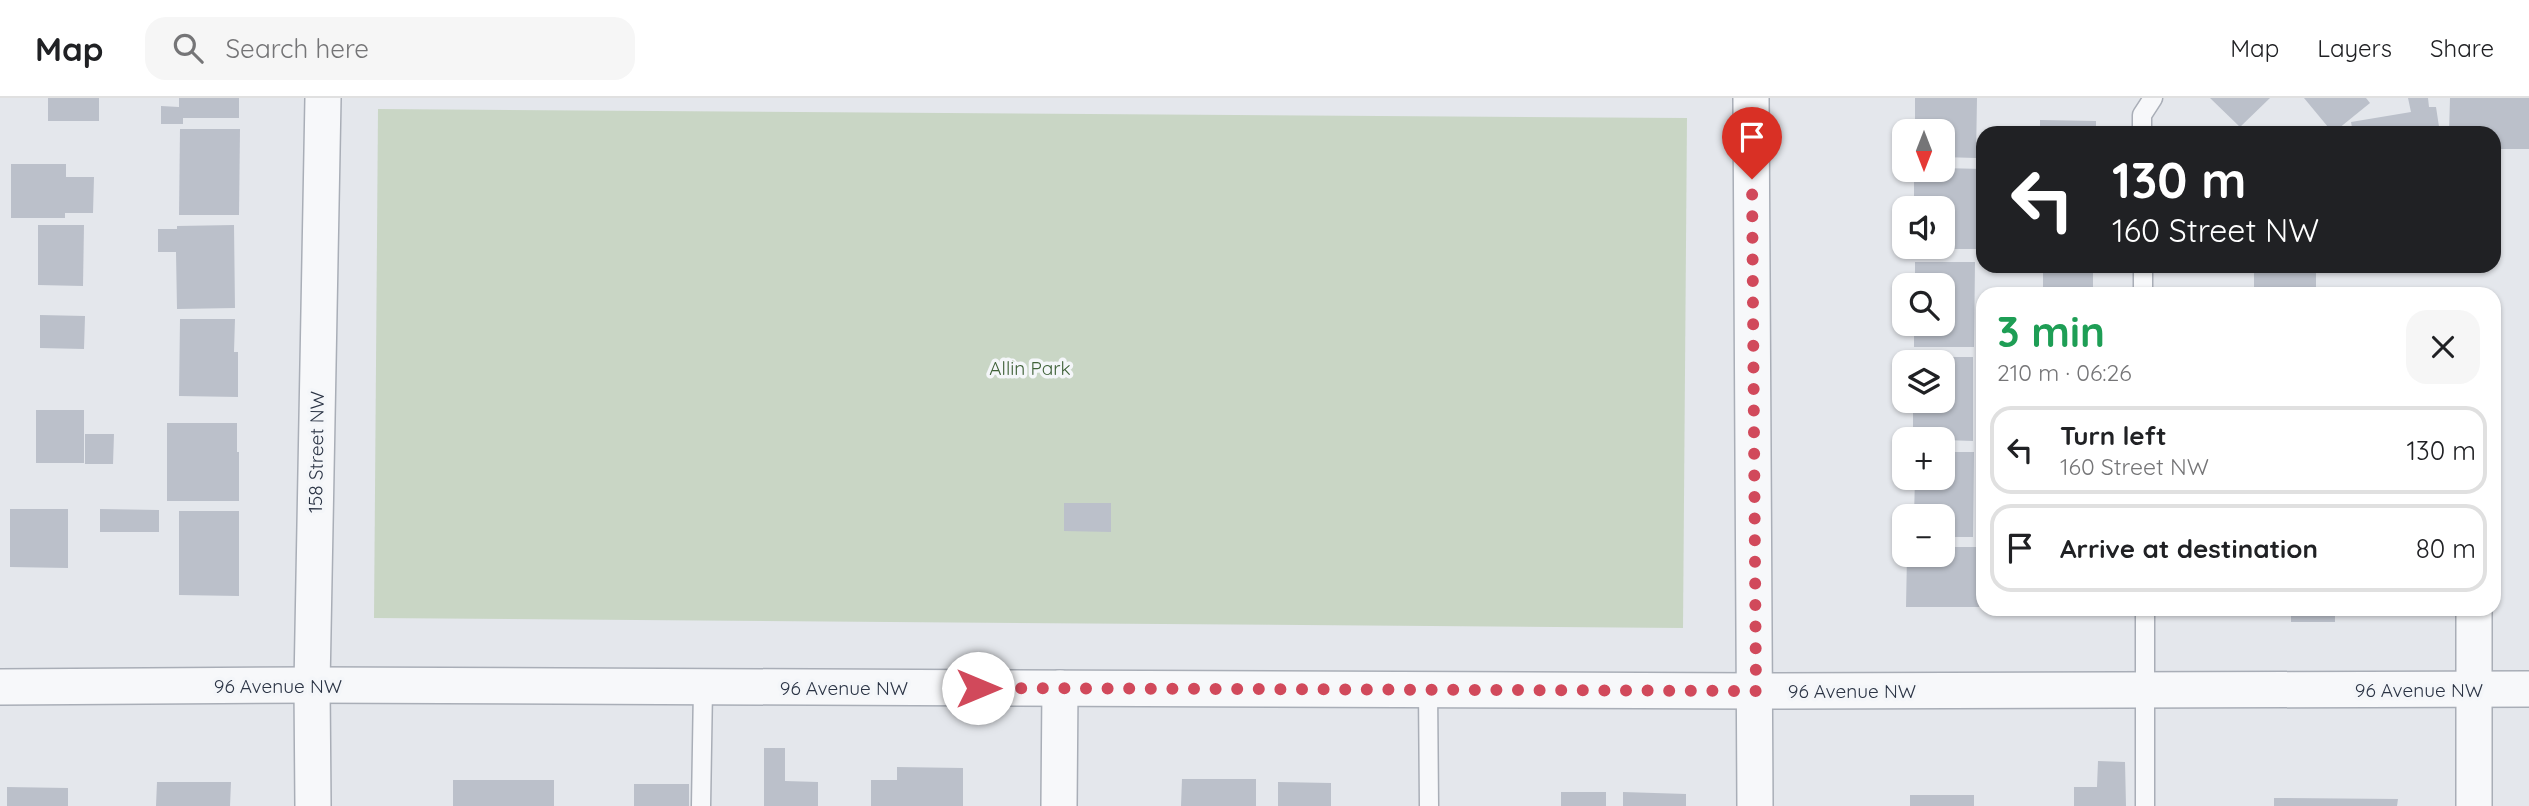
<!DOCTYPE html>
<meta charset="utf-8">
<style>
body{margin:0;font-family:Quicksand,sans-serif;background:#f6f6f6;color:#202124;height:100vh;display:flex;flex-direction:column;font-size:26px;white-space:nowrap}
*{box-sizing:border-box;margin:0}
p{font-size:23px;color:#757577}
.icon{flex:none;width:38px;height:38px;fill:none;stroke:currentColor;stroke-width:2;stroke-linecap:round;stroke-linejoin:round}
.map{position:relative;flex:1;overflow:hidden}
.sheet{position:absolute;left:1976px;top:189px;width:525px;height:329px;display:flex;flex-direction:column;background:#fff;border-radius:21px;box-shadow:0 2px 5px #0004}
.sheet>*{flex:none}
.hud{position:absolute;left:1976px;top:28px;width:525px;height:147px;border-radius:21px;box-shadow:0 2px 5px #0004;background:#202124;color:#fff;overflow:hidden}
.needle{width:46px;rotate:180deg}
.fabs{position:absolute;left:1892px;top:21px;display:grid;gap:14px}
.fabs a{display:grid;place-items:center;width:63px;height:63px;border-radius:14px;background:#fff;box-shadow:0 2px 5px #0004;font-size:35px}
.pin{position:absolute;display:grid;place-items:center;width:60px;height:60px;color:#fff;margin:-72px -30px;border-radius:50% 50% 50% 0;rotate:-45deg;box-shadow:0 0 7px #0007}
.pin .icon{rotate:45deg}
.me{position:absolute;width:77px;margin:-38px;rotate:90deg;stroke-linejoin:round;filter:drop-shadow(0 0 5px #0008)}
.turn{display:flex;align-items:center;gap:24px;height:147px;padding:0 21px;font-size:32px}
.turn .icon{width:91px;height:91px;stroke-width:2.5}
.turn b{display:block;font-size:49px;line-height:60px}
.round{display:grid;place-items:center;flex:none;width:74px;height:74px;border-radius:21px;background:#f6f6f6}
.head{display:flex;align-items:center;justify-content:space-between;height:119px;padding:0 21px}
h1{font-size:42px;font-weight:800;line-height:52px;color:#1e9e55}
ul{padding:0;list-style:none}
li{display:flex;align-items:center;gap:21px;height:88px;margin:0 14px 10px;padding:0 7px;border:4px solid #e0e0e0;border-radius:21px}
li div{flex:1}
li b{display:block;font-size:26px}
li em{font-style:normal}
header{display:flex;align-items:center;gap:42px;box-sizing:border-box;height:98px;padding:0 35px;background:#fff;border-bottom:2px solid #e0e0e0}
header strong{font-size:33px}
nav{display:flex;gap:38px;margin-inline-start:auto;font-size:24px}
.search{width:490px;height:63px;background:#f6f6f6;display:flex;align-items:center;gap:18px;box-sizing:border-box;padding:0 24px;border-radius:21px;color:#757577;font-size:26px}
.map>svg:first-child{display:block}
.green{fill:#c9d6c5}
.building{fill:#bbc0ca}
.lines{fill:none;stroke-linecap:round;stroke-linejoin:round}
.lane-casing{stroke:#a9aeb7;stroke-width:21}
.street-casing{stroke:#a9aeb7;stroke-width:38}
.lane{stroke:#f7f8fa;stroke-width:18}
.street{stroke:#f7f8fa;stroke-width:35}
.route{stroke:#d1495b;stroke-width:12;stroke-dasharray:0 21.6}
.labels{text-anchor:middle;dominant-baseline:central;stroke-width:7;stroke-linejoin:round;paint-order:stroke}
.park-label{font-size:19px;fill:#3f6138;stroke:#f4f6f9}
.street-label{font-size:19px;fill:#2b3445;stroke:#f4f6f9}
</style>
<header>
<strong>Map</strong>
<div class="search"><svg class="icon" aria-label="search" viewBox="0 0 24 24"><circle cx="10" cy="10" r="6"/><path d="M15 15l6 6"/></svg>Search here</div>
<nav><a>Map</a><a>Layers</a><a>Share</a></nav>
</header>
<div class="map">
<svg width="2529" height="708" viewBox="0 0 2529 708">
<rect width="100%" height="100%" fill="#e4e7ec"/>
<path class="green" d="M 378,11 L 1687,20 L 1683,530 L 374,520 Z"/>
<g class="building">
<rect x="48" y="0" width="51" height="23"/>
<path d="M 179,0 L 239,0 L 239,20 L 183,20 L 183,26 L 161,26 L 161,8 L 179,9 Z"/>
<path d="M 1915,0 L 1977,0 L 1976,60 L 1942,59 L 1942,33 L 1915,33 Z"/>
<path d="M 2210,0 L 2270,0 L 2240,29 Z"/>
<path d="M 2304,0 L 2366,0 L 2370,5 L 2333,35 Z"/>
<path d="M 2408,0 L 2428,0 L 2429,9 L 2436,9 L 2440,35 L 2353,35 L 2351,24 L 2411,14 Z"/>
<path d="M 2450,0 L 2529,0 L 2529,51 L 2494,51 L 2494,35 L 2449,35 Z"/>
<path d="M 2040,22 L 2096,23 L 2096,35 L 2040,35 Z"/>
<path d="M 180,31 L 240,31 L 239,117 L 179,117 Z"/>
<path d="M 11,66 L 66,66 L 66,79 L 94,79 L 93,115 L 65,115 L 65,120 L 11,120 Z"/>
<path d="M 1942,70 L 1983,71 L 1983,151 L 1942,151 L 1942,110 L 1914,110 L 1914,72 Z"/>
<path d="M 38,127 L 84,127 L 83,188 L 38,187 Z"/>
<path d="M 234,127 L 235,210 L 177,211 L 176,154 L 158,154 L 158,131 L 177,131 L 177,128 Z"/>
<path d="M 1915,164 L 1975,164 L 1974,249 L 1914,249 L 1914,226 L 1942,226 L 1942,187 L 1915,187 Z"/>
<rect x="2043" y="168" width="50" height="28"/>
<rect x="2254" y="171" width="62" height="25"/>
<path d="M 40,217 L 85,218 L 84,251 L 40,250 Z"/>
<path d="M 180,221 L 235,221 L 234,254 L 238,254 L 238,299 L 179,298 Z"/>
<path d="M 1913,259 L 1973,259 L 1973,343 L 1913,341 L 1913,303 L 1942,303 L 1942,264 L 1913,264 Z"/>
<rect x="36" y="312" width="48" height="53"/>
<path d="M 167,325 L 237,325 L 237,354 L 239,354 L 239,403 L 167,403 Z"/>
<path d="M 85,336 L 114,336 L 113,366 L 85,366 Z"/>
<path d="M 1942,354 L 1974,354 L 1973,439 L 1942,439 L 1942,418 L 1914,418 L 1915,380 L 1942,380 Z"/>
<path d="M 1064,405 L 1111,405 L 1111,434 L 1064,433 Z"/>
<path d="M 10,411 L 68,411 L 68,470 L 10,469 Z"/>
<path d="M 100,411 L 159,412 L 159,434 L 100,434 Z"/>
<path d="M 179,413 L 239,413 L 239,498 L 179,497 Z"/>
<path d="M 1942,449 L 1983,449 L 1983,509 L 1906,509 L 1907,457 L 1942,457 Z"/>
<path d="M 2291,511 L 2375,511 L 2375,517 L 2335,516 L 2335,524 L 2291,524 Z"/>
<path d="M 764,650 L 785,650 L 785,683 L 818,684 L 818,708 L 764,708 Z"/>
<path d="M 2098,663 L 2125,664 L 2126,708 L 2074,708 L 2074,689 L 2097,689 Z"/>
<path d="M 897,669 L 963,670 L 963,708 L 871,708 L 871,682 L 897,682 Z"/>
<path d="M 1182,681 L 1256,681 L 1256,708 L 1181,708 Z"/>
<rect x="453" y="682" width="101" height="26"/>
<path d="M 157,684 L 231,684 L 230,708 L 156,708 Z"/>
<path d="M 1278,684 L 1331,685 L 1331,708 L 1278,708 Z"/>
<rect x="634" y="686" width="55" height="22"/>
<path d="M 7,689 L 68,690 L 68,708 L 7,708 Z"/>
<rect x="1561" y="694" width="45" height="14"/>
<path d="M 1623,694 L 1686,696 L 1686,708 L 1623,708 Z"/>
<rect x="1910" y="697" width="64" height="11"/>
<path d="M 2274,700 L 2398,701 L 2397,708 L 2274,708 Z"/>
</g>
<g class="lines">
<defs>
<g id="lane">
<path d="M 2142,35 L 2142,17 L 2153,0"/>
<path d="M 2143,168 L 2143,196"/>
<path d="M 2145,511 L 2145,708"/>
<path d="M 1428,591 L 1429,708"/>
<path d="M 701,708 L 703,590"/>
</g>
<g id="street">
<path d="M 1751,0 L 1755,708"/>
<path d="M 2474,511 L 2474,708"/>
<path d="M 0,589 L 312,587 L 1756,593 L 2529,591"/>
<path d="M 313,708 L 312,587 L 323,0"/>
<path d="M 1059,708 L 1060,590"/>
</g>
</defs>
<use href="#lane" class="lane-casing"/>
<use href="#street" class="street-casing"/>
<use href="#lane" class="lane"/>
<use href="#street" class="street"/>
</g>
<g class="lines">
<path class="route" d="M 978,590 L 1756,593 L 1752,81"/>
</g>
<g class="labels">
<g class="park-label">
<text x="1030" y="270">Allin Park</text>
</g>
<g class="street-label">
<text transform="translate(316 354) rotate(-89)">158 Street NW</text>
<text x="278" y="588">96 Avenue NW</text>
<text x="844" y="590">96 Avenue NW</text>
<text x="2419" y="592">96 Avenue NW</text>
<text x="1852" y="593">96 Avenue NW</text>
</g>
</g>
</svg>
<div class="fabs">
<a><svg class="needle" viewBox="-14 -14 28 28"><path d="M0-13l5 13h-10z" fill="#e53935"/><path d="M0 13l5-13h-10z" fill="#757577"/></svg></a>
<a><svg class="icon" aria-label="sound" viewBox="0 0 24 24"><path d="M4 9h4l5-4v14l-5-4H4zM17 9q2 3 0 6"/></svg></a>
<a><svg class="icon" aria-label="search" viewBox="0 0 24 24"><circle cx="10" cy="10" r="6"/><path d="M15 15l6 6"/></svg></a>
<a><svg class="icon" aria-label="layers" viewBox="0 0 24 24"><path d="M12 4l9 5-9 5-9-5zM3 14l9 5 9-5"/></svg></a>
<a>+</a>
<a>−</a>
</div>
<div class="pin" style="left:1752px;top:81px;background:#d93025"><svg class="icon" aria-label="arrive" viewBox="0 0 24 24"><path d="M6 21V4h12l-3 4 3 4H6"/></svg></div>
<svg class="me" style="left:978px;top:590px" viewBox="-20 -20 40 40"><circle r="19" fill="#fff"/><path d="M0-13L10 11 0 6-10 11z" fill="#d1495b"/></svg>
<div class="hud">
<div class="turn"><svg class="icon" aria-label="left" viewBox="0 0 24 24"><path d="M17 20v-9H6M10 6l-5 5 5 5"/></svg><div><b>130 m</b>160 Street NW</div></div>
</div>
<section class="sheet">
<div class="head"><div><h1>3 min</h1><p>210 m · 06:26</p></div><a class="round"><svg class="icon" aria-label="close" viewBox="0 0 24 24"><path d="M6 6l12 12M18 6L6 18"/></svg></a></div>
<ul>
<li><svg class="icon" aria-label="left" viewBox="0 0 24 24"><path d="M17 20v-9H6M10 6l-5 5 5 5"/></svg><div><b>Turn left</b><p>160 Street NW</p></div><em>130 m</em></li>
<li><svg class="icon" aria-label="arrive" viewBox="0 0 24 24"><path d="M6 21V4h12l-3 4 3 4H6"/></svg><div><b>Arrive at destination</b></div><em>80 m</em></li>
</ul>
</section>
</div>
